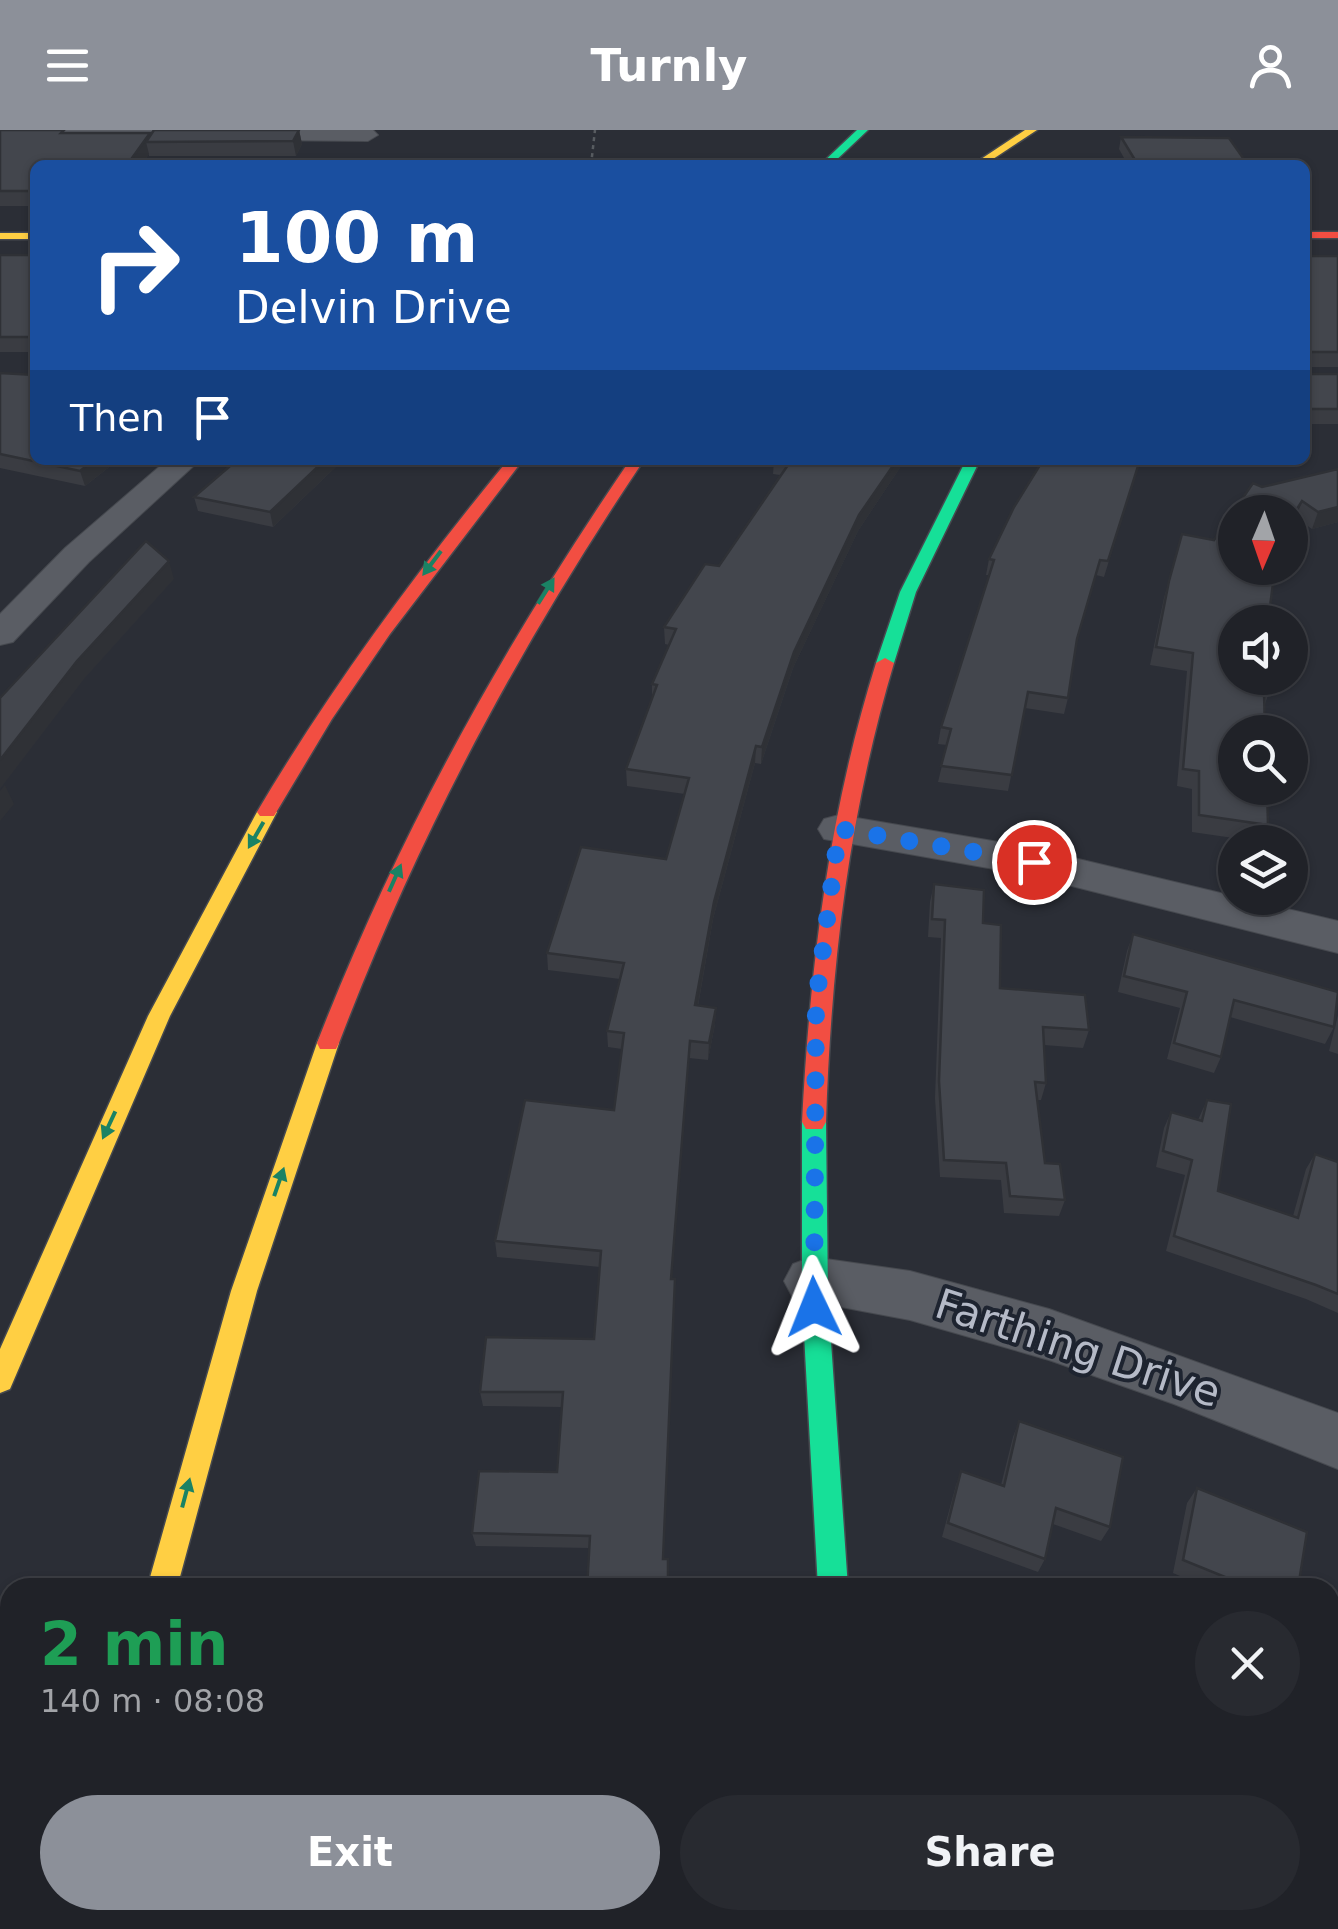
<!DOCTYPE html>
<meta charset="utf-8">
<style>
body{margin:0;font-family:"DejaVu Sans",sans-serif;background:#282a30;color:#f1f3f6;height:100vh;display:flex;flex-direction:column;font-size:38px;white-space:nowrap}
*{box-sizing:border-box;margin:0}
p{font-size:32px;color:#a2a4a8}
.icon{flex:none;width:55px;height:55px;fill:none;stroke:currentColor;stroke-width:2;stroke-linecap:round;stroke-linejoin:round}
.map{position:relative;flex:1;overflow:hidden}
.sheet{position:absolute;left:0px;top:1448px;width:1340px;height:352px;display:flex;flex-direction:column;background:#202228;border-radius:30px 30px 0 0;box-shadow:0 2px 8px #0004,0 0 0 2px #3d3f45}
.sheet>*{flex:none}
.hud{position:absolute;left:30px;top:30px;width:1280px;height:305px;border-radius:15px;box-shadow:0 2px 8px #0004,0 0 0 2px #3d3f45;background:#1a4fa0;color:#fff;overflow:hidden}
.needle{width:65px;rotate:182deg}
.buttons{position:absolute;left:1218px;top:365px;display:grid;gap:20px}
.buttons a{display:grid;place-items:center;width:90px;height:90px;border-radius:50%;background:#202228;box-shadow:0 2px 8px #0004,0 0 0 2px #3d3f45;font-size:50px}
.pin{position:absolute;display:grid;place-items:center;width:85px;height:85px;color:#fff;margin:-42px;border:5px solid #fff;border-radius:50%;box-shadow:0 2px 10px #0007}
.me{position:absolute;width:110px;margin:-55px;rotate:358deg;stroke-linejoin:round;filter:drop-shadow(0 0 8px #0008)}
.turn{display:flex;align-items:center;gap:35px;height:210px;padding:0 40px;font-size:45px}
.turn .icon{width:130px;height:130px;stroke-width:2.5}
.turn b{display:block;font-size:70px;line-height:85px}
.then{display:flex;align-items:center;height:95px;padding:0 40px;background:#0003;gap:20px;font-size:38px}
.round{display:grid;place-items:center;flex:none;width:105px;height:105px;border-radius:52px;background:#282a30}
.summary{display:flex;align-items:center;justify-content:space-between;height:170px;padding:0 40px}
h1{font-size:60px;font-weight:700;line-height:75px;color:#1e9e55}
.button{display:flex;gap:20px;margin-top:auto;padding:20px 40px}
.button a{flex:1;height:115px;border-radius:60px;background:#8c9099;color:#fff;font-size:40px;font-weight:700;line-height:115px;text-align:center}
.button a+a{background:#282a30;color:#f1f3f6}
header{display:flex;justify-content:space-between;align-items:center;height:130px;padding:0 40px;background:#8c9099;color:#fff;font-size:45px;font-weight:700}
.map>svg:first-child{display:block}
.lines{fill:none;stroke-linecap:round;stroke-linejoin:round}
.street-casing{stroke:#46494f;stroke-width:2}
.fast-casing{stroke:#46494f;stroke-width:3}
.slow-casing{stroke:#46494f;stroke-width:3}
.jam-casing{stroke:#46494f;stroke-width:3}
.path{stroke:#585c61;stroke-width:2.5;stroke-dasharray:4 4;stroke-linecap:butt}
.street{fill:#5a5d64;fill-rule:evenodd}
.fast{fill:#16e098;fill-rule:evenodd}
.slow{fill:#ffcf43;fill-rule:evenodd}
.jam{fill:#f24e42;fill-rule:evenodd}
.wall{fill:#3a3c42}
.shaded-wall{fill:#2f3136}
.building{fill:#43464d;stroke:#2f3136;stroke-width:2.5}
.oneway{fill:#1a8264}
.route{stroke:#1a73e8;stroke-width:18;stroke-dasharray:0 32.4}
.labels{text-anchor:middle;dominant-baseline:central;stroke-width:8;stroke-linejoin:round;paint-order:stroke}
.near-street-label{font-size:42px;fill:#b5bac7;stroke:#1e2430}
</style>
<header><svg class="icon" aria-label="menu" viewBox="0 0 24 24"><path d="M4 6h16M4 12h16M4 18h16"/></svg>Turnly<svg class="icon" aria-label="person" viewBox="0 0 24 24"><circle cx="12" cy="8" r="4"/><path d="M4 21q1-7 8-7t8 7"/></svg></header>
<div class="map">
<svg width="1338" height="1799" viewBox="0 0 1338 1799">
<rect width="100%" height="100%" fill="#2b2e36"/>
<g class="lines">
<defs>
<g id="street">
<path d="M 0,0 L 373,0 L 378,5 L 368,11 L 0,8 Z"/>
<path d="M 167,330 L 200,330 L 89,432 L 13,512 L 0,515 L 0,484 L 65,418 Z"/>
<path d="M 839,685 L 1028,717 L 1338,791 L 1338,823 L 1028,745 L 824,709 L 818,699 L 824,689 Z"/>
<path d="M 812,1127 L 910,1141 L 1049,1179 L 1338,1283 L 1338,1339 L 1174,1274 L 1049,1230 L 910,1190 L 793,1168 L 784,1151 L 793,1134 Z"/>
<path d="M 818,1790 L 892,1790 L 893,1799 L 819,1799 Z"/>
</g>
<g id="fast">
<path d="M 857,0 L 868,0 L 831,35 L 820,35 Z"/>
<path d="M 966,330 L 980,330 L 916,462 L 894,533 L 885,538 L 879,537 L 876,533 L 900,462 Z"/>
<path d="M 814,982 L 822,985 L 826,992 L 828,1168 L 848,1458 L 818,1458 L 802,1168 L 802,992 L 806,985 Z"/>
</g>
<g id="slow">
<path d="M 1025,0 L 1037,0 L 984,35 L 972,35 Z"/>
<rect x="0" y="103" width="35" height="6"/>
<path d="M 267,676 L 277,682 L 170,886 L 10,1259 L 0,1263 L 0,1219 L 148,886 L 257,682 Z"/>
<path d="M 328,904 L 336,907 L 339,913 L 257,1161 L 177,1458 L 147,1458 L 231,1161 L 317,913 L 320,907 Z"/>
<path d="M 64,1790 L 100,1790 L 98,1799 L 62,1799 Z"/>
</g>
<g id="jam">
<rect x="1305" y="102" width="33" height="6"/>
<path d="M 508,330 L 523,330 L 390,504 L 332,589 L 274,686 L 260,686 L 257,682 C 331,557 416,442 508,330 Z"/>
<path d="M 630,330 L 644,330 C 519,516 419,703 339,913 L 336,919 L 320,919 L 317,913 C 399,703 503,516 630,330 Z"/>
<path d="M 885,528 L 894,533 C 849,684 831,835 826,992 L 822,999 L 806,999 L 802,992 C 810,835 829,683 876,533 Z"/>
</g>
</defs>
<use href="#street" class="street-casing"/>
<use href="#fast" class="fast-casing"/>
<use href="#slow" class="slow-casing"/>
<use href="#jam" class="jam-casing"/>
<path class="path" d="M 591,35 L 595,0"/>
<use href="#street" class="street"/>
<use href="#fast" class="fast"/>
<use href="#slow" class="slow"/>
<use href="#jam" class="jam"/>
</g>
<g class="wall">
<path d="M 0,0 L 151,5 L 299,0 L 302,14 L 296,26 L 149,26 L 149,24 L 141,35 L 35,35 L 35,76 L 0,76 Z"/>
<path d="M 1121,7 L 1248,35 L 1128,35 L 1119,19 Z"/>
<rect x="0" y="125" width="35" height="97"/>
<path d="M 1305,126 L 1338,126 L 1338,237 L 1307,237 L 1308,244 L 1338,244 L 1338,294 L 1305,294 Z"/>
<path d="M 0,243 L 35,330 L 118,330 L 85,356 L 0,338 Z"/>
<path d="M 237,330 L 343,330 L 273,397 L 198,381 L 194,367 Z"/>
<path d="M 774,330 L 905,330 L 858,401 L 793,538 L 761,634 L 755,633 L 713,789 L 698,876 L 716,878 L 715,894 L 708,930 L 689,928 L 589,1418 L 476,1416 L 472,1403 L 557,1342 L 562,1277 L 483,1276 L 480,1262 L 594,1209 L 600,1137 L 497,1127 L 495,1111 L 614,980 L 622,919 L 608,917 L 607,901 L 620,849 L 548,840 L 547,823 L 666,729 L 685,664 L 627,656 L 626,639 L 652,569 L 652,554 L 669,515 L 665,514 L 664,497 L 719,436 L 780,345 L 773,344 Z"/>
<path d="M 1140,330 L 1104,447 L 1096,445 L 1076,513 L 1068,568 L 1064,584 L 1025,578 L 1008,661 L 938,652 L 947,615 L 938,614 L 941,597 L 989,445 L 986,445 L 989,429 Z"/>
<path d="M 1338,339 L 1338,392 L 1312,399 L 1296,388 L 1290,397 L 1290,382 L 1235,382 L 1235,438 L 1275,438 L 1268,492 L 1235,492 L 1235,548 L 1269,548 L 1269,562 L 1265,574 L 1265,602 L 1235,602 L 1235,658 L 1267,658 L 1268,695 L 1261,712 L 1192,702 L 1192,659 L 1177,656 L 1187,541 L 1150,535 L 1164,468 L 1182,404 L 1214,410 L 1253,353 L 1262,357 Z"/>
<path d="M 934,754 L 983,793 L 1000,858 L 1089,900 L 1083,918 L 1044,915 L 1046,953 L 1041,970 L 1037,970 L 1045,1033 L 1065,1070 L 1059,1086 L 1004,1083 L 1001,1050 L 940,1047 L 935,968 L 941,808 L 928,807 L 930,772 Z"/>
<path d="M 1133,804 L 1334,897 L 1325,914 L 1230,887 L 1221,927 L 1214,943 L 1167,929 L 1180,878 L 1118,862 L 1127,821 Z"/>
<path d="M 1338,885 L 1338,924 L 1329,921 Z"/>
<path d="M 1207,970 L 1218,1061 L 1293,1086 L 1306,1039 L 1315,1024 L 1338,1032 L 1338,1183 L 1306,1169 L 1166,1121 L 1185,1045 L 1156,1037 L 1164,998 L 1171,982 L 1198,990 Z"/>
<path d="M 1019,1291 L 1110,1397 L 1101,1411 L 1053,1394 L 1045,1429 L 1038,1442 L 942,1407 L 956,1355 L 961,1341 L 1001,1355 L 1013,1307 Z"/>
<path d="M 1197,1358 L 1298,1458 L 1208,1458 L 1173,1443 L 1187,1373 Z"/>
<path d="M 1338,1499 L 1338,1517 L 1334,1515 Z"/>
<path d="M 1057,1790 L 1139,1790 L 1156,1799 L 1067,1799 L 1068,1796 Z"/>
</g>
<g class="shaded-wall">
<path d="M 299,0 L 302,14 L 296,26 L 293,11 Z"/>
<path d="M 150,3 L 146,12 L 149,24 L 141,35 L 127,35 Z"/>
<path d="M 94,330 L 118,330 L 85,356 L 80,341 Z"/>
<path d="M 325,330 L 343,330 L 273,397 L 270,382 Z"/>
<path d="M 897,330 L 905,330 L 858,401 L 793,538 L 761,634 L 762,617 L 794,522 L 859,385 Z"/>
<path d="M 1302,371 L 1296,388 L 1290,397 L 1290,390 Z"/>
<path d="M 1338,377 L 1338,392 L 1312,399 L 1318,382 Z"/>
<path d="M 169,431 L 174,449 L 84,549 L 0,659 L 0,630 L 77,531 Z"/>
<path d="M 756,616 L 755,633 L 713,789 L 695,892 L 695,875 L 714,772 Z"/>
<path d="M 5,655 L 14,674 L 0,691 L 0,661 Z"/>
<path d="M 716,878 L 715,894 L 708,930 L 709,913 Z"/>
<path d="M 690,911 L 689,928 L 671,1164 L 671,1149 Z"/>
</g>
<g class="building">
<path d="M 0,0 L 64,0 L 61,3 L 150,3 L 127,35 L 35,35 L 35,61 L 0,61 Z"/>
<path d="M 154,0 L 299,0 L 293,11 L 146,12 Z"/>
<path d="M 1121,7 L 1229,8 L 1248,35 L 1138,35 Z"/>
<rect x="0" y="125" width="35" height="82"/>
<path d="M 1305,126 L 1338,126 L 1338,222 L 1307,222 L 1308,244 L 1338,244 L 1338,279 L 1305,279 Z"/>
<path d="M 0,243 L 35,245 L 35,330 L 94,330 L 80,341 L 0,324 Z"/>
<path d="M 237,330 L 325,330 L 270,382 L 194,367 Z"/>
<path d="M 782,330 L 897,330 L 859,385 L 794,522 L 762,617 L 756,616 L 714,772 L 695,875 L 716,878 L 709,913 L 690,911 L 671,1149 L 675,1149 L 663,1429 L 668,1429 L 668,1458 L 587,1458 L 590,1406 L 472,1403 L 479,1341 L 557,1342 L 563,1262 L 480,1262 L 486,1207 L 594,1209 L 601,1121 L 495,1111 L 525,970 L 614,980 L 624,903 L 607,901 L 624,833 L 547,823 L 581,717 L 666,729 L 689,648 L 626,639 L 657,555 L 652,554 L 676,499 L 664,497 L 705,434 L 719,436 L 790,332 Z"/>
<path d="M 1043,330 L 1140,330 L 1108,431 L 1100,430 L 1077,509 L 1068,568 L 1028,562 L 1012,645 L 941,636 L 951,599 L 941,597 L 994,430 L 989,429 L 1014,377 Z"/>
<path d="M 1338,339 L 1338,377 L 1318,382 L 1302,371 L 1290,390 L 1290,382 L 1235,382 L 1235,438 L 1275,438 L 1268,492 L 1235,492 L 1235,548 L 1269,548 L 1269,562 L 1264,561 L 1265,602 L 1235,602 L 1235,658 L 1267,658 L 1268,695 L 1199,685 L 1199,641 L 1183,639 L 1193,523 L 1156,517 L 1169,451 L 1182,404 L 1214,410 L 1253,353 L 1262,357 Z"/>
<path d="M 146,411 L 169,431 L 77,531 L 0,630 L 0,568 Z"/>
<path d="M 934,754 L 984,760 L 983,793 L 1001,795 L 1000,858 L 1085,865 L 1089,900 L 1043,897 L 1046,953 L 1035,952 L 1045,1033 L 1060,1034 L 1065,1070 L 1010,1066 L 1006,1033 L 944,1030 L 939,951 L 945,790 L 932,789 Z"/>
<path d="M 1133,804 L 1338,862 L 1334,897 L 1234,870 L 1221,927 L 1174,913 L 1187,862 L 1124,846 Z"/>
<path d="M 1207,970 L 1231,974 L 1218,1061 L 1298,1088 L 1315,1024 L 1338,1032 L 1338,1164 L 1316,1155 L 1174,1106 L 1192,1030 L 1163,1021 L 1171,982 L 1202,991 Z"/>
<path d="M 1019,1291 L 1123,1327 L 1110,1397 L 1056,1378 L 1045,1429 L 948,1393 L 961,1341 L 1004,1356 Z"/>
<path d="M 1197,1358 L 1307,1402 L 1298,1458 L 1252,1458 L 1183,1430 Z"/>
<path d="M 1078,1790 L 1139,1790 L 1156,1799 L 1075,1799 Z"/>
<path d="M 565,1793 L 659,1795 L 659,1799 L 565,1799 Z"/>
</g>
<defs><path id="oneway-solid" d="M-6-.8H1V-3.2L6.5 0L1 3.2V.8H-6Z" transform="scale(2.5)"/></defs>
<g class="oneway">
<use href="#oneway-solid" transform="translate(432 433) rotate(127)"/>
<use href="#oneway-solid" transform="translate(546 461) rotate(-58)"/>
<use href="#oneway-solid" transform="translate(256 705) rotate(120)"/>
<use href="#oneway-solid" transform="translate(395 748) rotate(-66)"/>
<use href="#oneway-solid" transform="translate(109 995) rotate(115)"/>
<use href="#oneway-solid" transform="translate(279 1052) rotate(-71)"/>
<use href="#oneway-solid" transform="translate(186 1363) rotate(-75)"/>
</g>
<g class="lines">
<path class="route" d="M 814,1177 L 816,872 L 839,699 L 1034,732"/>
</g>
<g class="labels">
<g class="near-street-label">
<text transform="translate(1078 1218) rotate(18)">Farthing Drive</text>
</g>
</g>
</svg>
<div class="buttons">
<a><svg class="needle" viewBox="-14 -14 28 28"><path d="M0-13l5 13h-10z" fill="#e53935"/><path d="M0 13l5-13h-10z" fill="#a2a4a8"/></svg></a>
<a><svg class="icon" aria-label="sound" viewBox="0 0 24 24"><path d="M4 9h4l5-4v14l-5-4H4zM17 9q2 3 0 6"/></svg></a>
<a><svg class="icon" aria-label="search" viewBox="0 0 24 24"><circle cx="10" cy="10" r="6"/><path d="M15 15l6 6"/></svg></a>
<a><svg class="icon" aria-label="layers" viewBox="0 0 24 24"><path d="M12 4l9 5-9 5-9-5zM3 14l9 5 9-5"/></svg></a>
</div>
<div class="pin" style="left:1034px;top:732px;background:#d93025"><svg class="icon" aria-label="arrive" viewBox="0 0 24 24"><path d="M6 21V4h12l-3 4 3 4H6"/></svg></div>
<svg class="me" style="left:814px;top:1177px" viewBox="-20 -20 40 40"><path d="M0-17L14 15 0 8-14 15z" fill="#1a73e8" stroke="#fff" stroke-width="4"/></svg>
<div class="hud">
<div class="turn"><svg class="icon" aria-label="right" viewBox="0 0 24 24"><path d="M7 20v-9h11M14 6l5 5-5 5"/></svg><div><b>100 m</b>Delvin Drive</div></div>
<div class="then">Then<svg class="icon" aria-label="arrive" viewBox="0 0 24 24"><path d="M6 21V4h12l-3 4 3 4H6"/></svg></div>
</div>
<section class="sheet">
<div class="summary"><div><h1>2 min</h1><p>140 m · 08:08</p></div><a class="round"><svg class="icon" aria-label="close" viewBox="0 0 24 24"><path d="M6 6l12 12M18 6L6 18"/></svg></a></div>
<div class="button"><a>Exit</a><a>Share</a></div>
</section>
</div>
